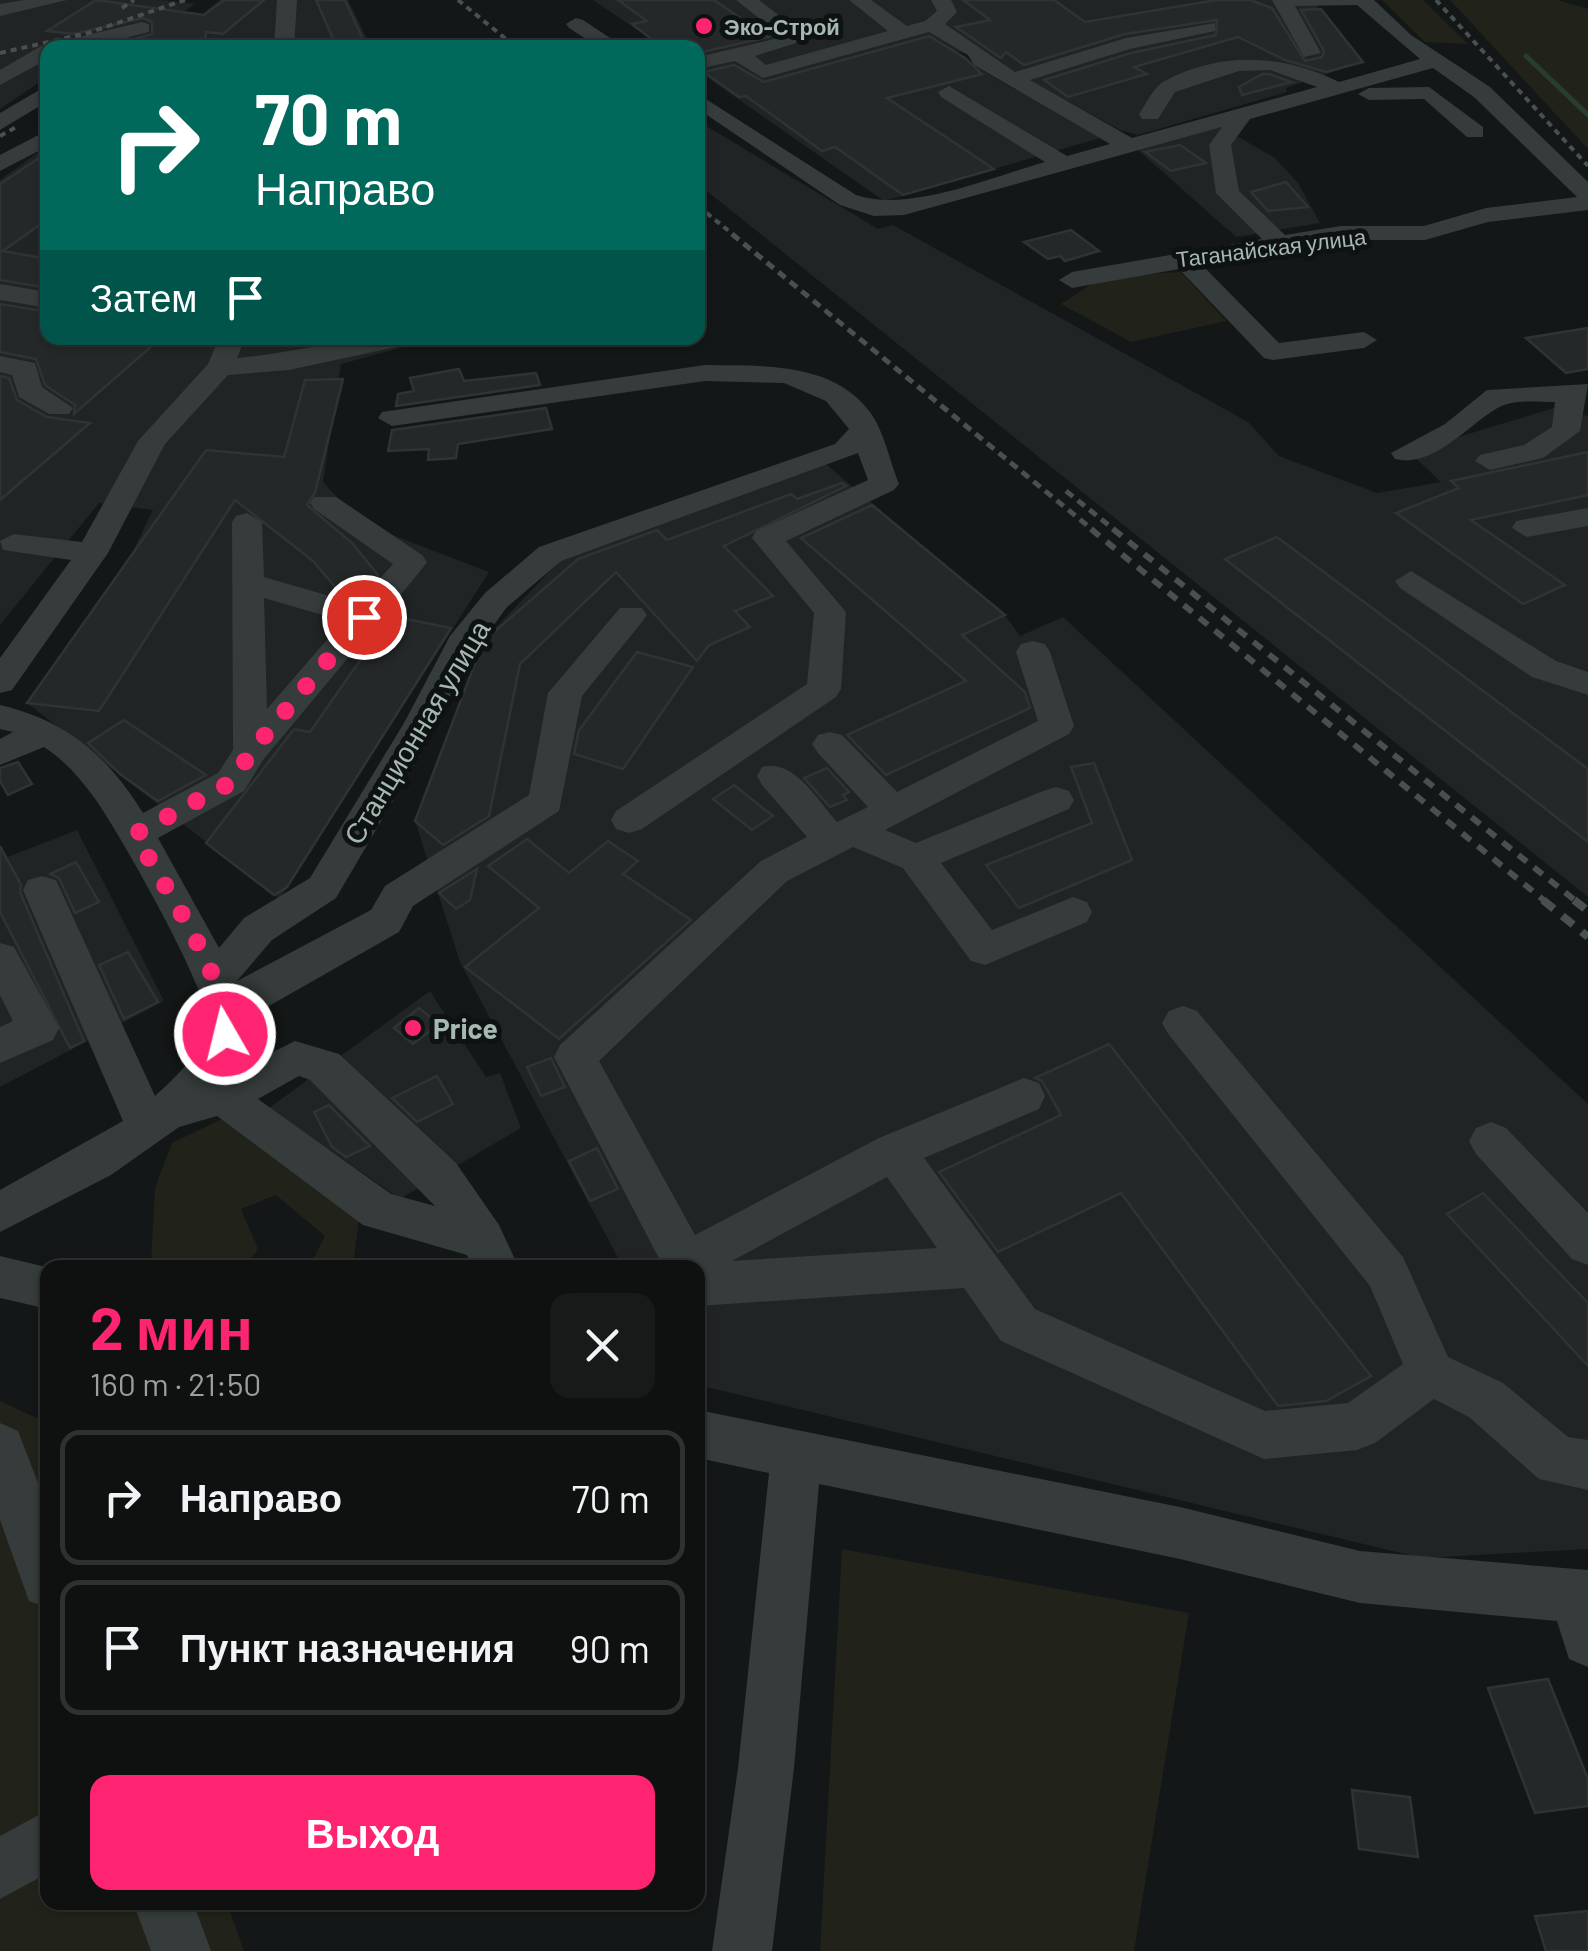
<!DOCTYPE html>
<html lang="ru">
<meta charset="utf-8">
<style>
body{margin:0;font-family:Barlow,sans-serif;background:#181a1a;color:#f1f3f6;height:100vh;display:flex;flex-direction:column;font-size:38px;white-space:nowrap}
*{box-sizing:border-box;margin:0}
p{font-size:32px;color:#9b9d9f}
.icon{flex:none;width:55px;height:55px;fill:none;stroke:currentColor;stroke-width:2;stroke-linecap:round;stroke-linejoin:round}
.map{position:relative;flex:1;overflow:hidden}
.drawer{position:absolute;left:40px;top:1260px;width:665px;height:650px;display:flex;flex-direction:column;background:#0f1111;border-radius:20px;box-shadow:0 2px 8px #0004,0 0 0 2px #2f3131}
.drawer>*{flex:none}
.banner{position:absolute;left:40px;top:40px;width:665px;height:305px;border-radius:20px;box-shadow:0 2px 8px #0004,0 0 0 2px #2f3131;background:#00695c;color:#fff;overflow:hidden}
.pin{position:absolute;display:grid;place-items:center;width:85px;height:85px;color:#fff;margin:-42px;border:5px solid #fff;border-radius:50%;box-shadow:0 2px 10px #0007}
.me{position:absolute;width:110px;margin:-55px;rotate:352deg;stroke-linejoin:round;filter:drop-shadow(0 0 8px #0008)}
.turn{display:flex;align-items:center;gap:35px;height:210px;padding:0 50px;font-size:45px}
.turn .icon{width:130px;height:130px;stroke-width:2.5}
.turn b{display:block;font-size:70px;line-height:85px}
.then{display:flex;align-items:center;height:95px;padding:0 50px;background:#0003;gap:20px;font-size:38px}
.round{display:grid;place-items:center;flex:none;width:105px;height:105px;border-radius:20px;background:#181a1a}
.head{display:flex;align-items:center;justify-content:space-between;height:170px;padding:0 50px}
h1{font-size:60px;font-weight:700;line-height:75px;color:#ff2472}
.cta{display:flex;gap:20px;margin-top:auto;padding:20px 50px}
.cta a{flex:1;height:115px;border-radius:20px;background:#ff2472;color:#fff;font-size:40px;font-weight:700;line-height:115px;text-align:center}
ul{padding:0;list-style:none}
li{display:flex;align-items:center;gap:30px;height:135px;margin:0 20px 15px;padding:0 30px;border:5px solid #2f3131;border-radius:20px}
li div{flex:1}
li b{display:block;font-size:38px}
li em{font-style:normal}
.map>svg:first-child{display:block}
.built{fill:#202424}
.green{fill:#21221a}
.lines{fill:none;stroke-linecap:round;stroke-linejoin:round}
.stream{stroke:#293c31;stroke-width:5}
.building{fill:#242828;stroke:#2e3333;stroke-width:2.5}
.minor{fill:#353c3b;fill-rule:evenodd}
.rail-far3{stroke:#48514f;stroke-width:4;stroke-dasharray:6 5;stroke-linecap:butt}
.rail-far2{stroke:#48514f;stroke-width:5;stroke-dasharray:9 6;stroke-linecap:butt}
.rail-far1{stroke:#48514f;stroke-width:6;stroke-dasharray:11 9;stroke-linecap:butt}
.rail{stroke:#48514f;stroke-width:8;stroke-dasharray:14 11;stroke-linecap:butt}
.route{stroke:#ff2472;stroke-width:18;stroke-dasharray:0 32.4}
.poi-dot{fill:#ff2472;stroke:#0f1212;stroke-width:4}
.labels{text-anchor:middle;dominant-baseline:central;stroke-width:10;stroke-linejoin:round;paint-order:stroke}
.far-poi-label{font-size:22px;font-weight:bold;fill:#a5b8b2;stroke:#0f1212;text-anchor:start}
.far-street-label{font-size:22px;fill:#a5b8b2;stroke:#0f1212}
.street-label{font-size:28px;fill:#a5b8b2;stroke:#0f1212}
.poi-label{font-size:28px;font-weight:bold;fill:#a5b8b2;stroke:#0f1212;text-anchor:start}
</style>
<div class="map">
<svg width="1588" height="1951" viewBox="0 0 1588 1951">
<rect width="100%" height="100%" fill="#141717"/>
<g class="built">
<path d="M 0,0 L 163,0 L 195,4 L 130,47 L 48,48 L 47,77 L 0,109 Z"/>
<path d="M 220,0 L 348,0 L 371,47 L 158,48 Z"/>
<path d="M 593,0 L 1312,0 L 1362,62 L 1286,88 L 1287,92 L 1138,135 L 1120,130 L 988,58 L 945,49 L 1100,138 L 884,201 L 698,71 L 698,48 L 663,47 Z"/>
<path d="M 698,121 L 878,229 L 893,225 L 1248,422 L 1279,456 L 1377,493 L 1441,482 L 1409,452 L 1554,408 L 1588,416 L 1588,897 L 698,184 Z"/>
<path d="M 1221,127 L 1275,158 L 1298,183 L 1320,223 L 1236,237 L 1138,150 Z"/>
<path d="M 47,146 L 48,338 L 437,338 L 341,364 L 323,482 L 350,511 L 390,534 L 489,572 L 280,899 L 27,703 L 131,555 L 153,510 L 99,503 L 0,625 L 0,180 Z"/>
<path d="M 821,460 L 1005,615 L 1020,636 L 1063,617 L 1588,1104 L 1588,1549 L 1422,1558 L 698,1385 L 698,1268 L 623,1267 L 460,962 L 415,821 L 481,643 L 568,552 Z"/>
<path d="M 77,830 L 164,1001 L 0,1087 L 0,860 Z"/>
<path d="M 430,991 L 486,1077 L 500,1073 L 521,1128 L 400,1199 L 269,1108 Z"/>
</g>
<g class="green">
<path d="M 1382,0 L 1423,0 L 1468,44 L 1425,42 Z"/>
<path d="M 1450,0 L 1558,0 L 1588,9 L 1588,149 Z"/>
<path d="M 1181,272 L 1226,321 L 1131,342 L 1061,304 L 1104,276 Z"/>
<path d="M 222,1119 L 359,1218 L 353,1267 L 309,1267 L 325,1236 L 276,1195 L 241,1209 L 258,1249 L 246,1267 L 165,1268 L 151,1263 L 155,1188 L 172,1143 Z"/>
<path d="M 0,1401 L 43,1421 L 47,1429 L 48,1902 L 227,1903 L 244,1951 L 0,1951 Z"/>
<path d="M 842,1549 L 1189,1613 L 1134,1951 L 820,1951 Z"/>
</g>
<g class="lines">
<path class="stream" d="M 1526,56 L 1588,115"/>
</g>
<g class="building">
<path d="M 96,0 L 204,15 L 224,0 L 264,0 L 223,34 L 206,32 L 205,48 L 103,48 L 152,34 L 152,22 L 143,18 L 73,34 L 47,31 Z"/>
<path d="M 316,0 L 345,0 L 367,48 L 337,48 Z"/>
<path d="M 618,0 L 714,0 L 768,37 L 698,53 L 698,48 L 663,48 L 632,24 L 647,21 Z"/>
<path d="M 963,0 L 1054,0 L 1085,22 L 1217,0 L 1250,0 L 1272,8 L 1305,61 L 1322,57 L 1324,51 L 1301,10 L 1321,9 L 1363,62 L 1326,72 L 1285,60 L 1238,37 L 1134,67 L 1147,74 L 1068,97 L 1044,80 L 1131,53 L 1216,35 L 1217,20 L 1125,34 L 1024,65 L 1006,52 L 1001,58 L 956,27 L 990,20 Z"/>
<path d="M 929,36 L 965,58 L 982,74 L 887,98 L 994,169 L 903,195 L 835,147 L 822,151 L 746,96 L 739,97 L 704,72 L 734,65 L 764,82 Z"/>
<path d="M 1262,74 L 1269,74 L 1292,82 L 1242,95 L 1239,87 Z"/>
<path d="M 1180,145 L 1206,163 L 1171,171 L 1145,152 Z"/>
<path d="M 48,152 L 48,219 L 3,251 L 48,259 L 48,288 L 0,280 L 0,184 Z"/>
<path d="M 1286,182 L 1308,207 L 1268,211 L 1251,192 Z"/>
<path d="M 1071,230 L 1099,251 L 1065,261 L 1060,256 L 1048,259 L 1024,242 Z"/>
<path d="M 0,304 L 48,312 L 48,338 L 161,338 L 74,414 L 75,405 L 45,385 L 36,359 L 0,352 Z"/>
<path d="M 1588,328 L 1588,369 L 1566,373 L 1526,338 Z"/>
<path d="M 459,369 L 464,381 L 536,373 L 540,385 L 396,406 L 398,394 L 414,391 L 410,378 Z"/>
<path d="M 0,376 L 9,378 L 17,400 L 47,417 L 90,423 L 0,500 Z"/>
<path d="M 343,379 L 315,493 L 307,505 L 352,543 L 378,575 L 372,581 L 341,594 L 313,561 L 235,500 L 99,711 L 27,703 L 206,450 L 284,457 L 305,380 Z"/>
<path d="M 546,408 L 552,429 L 458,444 L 456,458 L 428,460 L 429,449 L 388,451 L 392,430 Z"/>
<path d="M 1588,452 L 1588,495 L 1471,520 L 1565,585 L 1523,604 L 1396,513 L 1459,488 L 1451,481 Z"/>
<path d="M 842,483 L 846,486 L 724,546 L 773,596 L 735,611 L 750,627 L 709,645 L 697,661 L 616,572 L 520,664 L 489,816 L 443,845 L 415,821 L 480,650 L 494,632 L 578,559 L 657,530 L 667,540 L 791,494 L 797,499 Z"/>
<path d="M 872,505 L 1005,615 L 962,635 L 1025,692 L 1030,708 L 886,775 L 847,735 L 966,681 L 801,538 Z"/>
<path d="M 1277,537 L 1588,769 L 1588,842 L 1225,559 Z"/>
<path d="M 391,616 L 451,628 L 287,887 L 274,895 L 206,843 L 294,729 L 310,732 Z"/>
<path d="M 637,652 L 693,667 L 623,769 L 574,754 L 579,730 Z"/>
<path d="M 124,720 L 206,775 L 158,801 L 120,774 L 88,743 Z"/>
<path d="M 18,762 L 32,784 L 8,795 L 0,781 L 0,768 Z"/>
<path d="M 1094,763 L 1132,860 L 1019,908 L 986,865 L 1092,823 L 1071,767 Z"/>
<path d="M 827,768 L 849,792 L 843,795 L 847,800 L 830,807 L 804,778 Z"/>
<path d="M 734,785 L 773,816 L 752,830 L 713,799 Z"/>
<path d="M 527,839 L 569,873 L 608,841 L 638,861 L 623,874 L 691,920 L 559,1039 L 465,967 L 539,908 L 488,866 Z"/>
<path d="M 0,846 L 21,885 L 20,892 L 84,1041 L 70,1048 L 0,912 Z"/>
<path d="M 76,862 L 99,902 L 75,913 L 59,878 L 50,874 Z"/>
<path d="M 477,869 L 470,900 L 456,909 L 439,893 Z"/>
<path d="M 128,952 L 158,1002 L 124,1019 L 99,965 Z"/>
<path d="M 419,1008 L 439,1024 L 413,1044 L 394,1028 Z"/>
<path d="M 1109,1044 L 1371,1376 L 1326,1401 L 1278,1406 L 1121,1193 L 998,1252 L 939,1172 L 1061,1115 L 1042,1081 L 1035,1078 Z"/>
<path d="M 551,1058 L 565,1087 L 541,1096 L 527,1067 Z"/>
<path d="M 437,1076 L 453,1104 L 417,1122 L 392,1098 Z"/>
<path d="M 329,1105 L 370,1146 L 346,1157 L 332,1147 L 314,1112 Z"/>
<path d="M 597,1148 L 618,1189 L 590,1201 L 569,1161 Z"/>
<path d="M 1483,1193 L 1588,1303 L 1588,1366 L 1447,1214 Z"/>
<path d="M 1548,1679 L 1588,1779 L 1588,1806 L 1535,1813 L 1488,1688 Z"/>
<path d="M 1352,1790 L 1410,1797 L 1418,1857 L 1359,1849 Z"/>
<path d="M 1588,1911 L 1588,1951 L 1546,1951 L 1535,1916 Z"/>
</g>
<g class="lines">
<g class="minor">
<path d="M 24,0 L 67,0 L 0,16 L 0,4 Z"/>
<path d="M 277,0 L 297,0 L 294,48 L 274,48 Z"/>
<path d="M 736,0 L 759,0 L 809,39 L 755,56 L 766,65 L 888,31 L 849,0 L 871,0 L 907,26 L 925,21 L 937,11 L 931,0 L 951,0 L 957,12 L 945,24 L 1015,72 L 1126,38 L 1215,23 L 1215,31 L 1130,49 L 1030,80 L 1132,138 L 1317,87 L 1270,70 L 1239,71 L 1175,92 L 1158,119 L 1142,119 L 1139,114 C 1146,104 1153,88 1163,82 C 1220,51 1282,54 1339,82 L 1420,59 L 1357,5 L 1295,6 L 1321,53 L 1304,57 L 1272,0 L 1374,0 L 1411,35 L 1490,87 L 1588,182 L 1588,210 L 1488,222 L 1425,240 L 1341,240 L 1202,265 L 1279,343 L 1364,332 L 1377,340 L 1364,348 L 1273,360 L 1264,358 L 1179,269 L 1072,288 L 1059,280 L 1072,272 L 1262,239 L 1216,193 L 1209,145 L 1222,127 L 904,215 L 874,216 L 840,205 L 698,109 L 698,94 L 856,195 C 909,213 991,177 1045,162 L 941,97 L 938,92 L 949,86 L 1067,156 L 1110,144 L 974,65 L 968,55 L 929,32 L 763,78 L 735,61 L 698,69 L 698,57 L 783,37 ZM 1433,68 L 1474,97 L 1577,197 L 1486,208 L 1424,226 L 1341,226 L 1285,235 L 1239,191 L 1231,145 L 1250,119 Z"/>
<path d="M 576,18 L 583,20 L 625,48 L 600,48 L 569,28 L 566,24 Z"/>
<path d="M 142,22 L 149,24 L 149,32 L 86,48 L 48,48 L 48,59 L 0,85 L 0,70 L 41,46 Z"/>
<path d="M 48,85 L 48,101 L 0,130 L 0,113 Z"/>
<path d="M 1429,87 L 1483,127 L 1483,137 L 1467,137 L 1424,99 L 1369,100 L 1358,94 L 1369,88 Z"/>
<path d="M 48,130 L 48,146 L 0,171 L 0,155 Z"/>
<path d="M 0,284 L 48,292 L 48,308 L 0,300 Z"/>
<path d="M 219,338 L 245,338 L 237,358 C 297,353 355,334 414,338 L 410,344 L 289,370 L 228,375 L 165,444 L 108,553 L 12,690 L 0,693 L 0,658 L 71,560 L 3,550 L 0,541 L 14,534 L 82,542 L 138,441 L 208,364 Z"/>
<path d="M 0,356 L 35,363 L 42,387 L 73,408 L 69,414 L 49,414 L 19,397 L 12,375 L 0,372 Z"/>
<path d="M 705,365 C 761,366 832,361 870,412 C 884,431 890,462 899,484 L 894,490 L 786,541 L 846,612 L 841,689 L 836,697 L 642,829 L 629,833 L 616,829 L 611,820 L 616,811 L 807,684 L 814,613 L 752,538 L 756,531 L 868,480 L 858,453 L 561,561 L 507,607 L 477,648 L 438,724 L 336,898 L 272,940 L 237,981 L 371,910 L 385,886 L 529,795 L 548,693 L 620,608 L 642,608 L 647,615 L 642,622 L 582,696 L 559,811 L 413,906 L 399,932 L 248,1018 L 245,1037 L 224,1076 L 295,1041 L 339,1054 L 456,1163 L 499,1225 L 519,1268 L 473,1268 L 467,1255 L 363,1225 L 217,1116 L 179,1127 L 111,1175 L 0,1232 L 0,1190 L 123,1121 L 23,890 L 28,880 L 42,876 L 56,880 L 155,1096 C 175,1078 205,1050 207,1021 C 209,990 115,825 93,796 C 79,777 64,760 44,747 L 0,765 L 0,739 L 13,732 L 0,729 L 0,705 C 67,721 107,755 143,813 L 218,773 L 233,750 L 232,522 L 236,516 L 247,513 L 262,522 L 264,577 L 357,604 L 393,564 L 314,509 L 310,503 L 314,497 L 336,497 L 422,555 L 427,562 L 422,569 L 263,760 L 244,791 L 158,838 L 219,948 L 244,918 L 310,878 L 404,723 L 450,636 L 485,593 L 539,547 L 835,444 L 849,429 L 826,401 L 784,383 L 705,381 L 392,426 L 378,418 L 382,412 ZM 264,598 L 343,621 L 267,709 ZM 299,1076 L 310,1080 L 435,1206 L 391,1194 L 258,1099 Z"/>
<path d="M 1588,384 L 1580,431 L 1543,458 L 1490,470 L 1475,461 L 1480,455 L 1524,445 L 1552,427 L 1555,402 C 1540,402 1521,400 1507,404 C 1478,412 1438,470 1395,459 L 1391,453 L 1445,424 L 1487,390 Z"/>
<path d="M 1588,508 L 1588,526 L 1527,537 L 1512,528 L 1516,521 Z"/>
<path d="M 1411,571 L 1556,661 L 1588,672 L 1588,695 L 1532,677 L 1400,588 L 1395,581 Z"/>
<path d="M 1033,641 L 1045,644 L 1050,652 L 1074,726 L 1069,734 L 885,830 L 916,843 L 1043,791 L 1056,787 L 1069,791 L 1074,800 L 1069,809 L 941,863 L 992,930 L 1073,897 L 1087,902 L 1092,912 L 1087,922 L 985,965 L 971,961 L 903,868 L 853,847 L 787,881 L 599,1061 L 695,1235 L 879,1138 L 1024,1078 L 1039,1083 L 1045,1096 L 1039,1109 L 924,1158 L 1035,1309 L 1265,1411 L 1348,1403 L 1403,1364 L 1370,1286 L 1169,1035 L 1162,1023 L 1169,1011 L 1183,1006 L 1197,1011 L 1403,1257 L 1448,1357 L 1503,1383 L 1568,1437 L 1588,1440 L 1588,1490 L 1539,1479 L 1469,1417 L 1434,1399 L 1375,1443 L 1357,1450 L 1264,1459 L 1001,1341 L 964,1288 L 698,1306 L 698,1268 L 664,1268 L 554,1057 L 560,1045 L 761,861 L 807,837 L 762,785 L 757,776 L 762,767 C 794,758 818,801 837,822 L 868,807 L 818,753 L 812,744 L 818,735 L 830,732 L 842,735 L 897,792 L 1038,721 L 1016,652 L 1021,644 ZM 887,1177 L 937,1248 L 732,1261 Z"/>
<path d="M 0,943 L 14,947 L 59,1028 L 53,1040 L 0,1063 L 0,1027 L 13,1021 L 0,995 Z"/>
<path d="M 1491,1122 L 1506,1128 L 1588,1213 L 1588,1265 L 1572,1259 L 1476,1154 L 1469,1141 L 1476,1128 Z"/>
<path d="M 0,1256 L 50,1268 L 48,1309 L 0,1298 Z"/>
<path d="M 698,1410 L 1180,1507 L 1360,1551 L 1588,1570 L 1588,1667 L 1569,1659 L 1557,1621 L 1360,1603 L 1180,1559 L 819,1484 L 794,1768 L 772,1951 L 712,1951 L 738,1768 L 769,1473 L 698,1458 Z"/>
<path d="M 0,1423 L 18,1431 L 48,1509 L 48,1608 L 29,1601 L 0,1520 Z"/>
<path d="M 48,1810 L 48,1873 L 0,1899 L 0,1836 Z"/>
<path d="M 133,1902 L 193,1902 L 211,1951 L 151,1951 Z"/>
</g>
<g class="rail-far3">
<path d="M 458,0 L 517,48"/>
<path d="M 1436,0 L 1588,166"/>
<path d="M 122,8 L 134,0"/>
<path d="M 0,53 L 88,33 L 185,0"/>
<path d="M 0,136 L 18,126"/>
<path d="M 698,206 L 735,236"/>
</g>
<g class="rail-far2">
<path d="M 732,234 L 1094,531"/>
<path d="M 1066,491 L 1116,531"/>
</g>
<g class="rail-far1">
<path d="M 1091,529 L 1546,902"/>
<path d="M 1113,529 L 1577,902"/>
</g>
<g class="rail">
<path d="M 1543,900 L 1588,937"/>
<path d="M 1574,900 L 1588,911"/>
</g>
</g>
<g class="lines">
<path class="route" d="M 225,1034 C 233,986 160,880 135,834 L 232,782 L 251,752 L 364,617"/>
</g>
<g class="poi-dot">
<circle cx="704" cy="26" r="10"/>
<circle cx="413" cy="1028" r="10"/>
</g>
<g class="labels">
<g class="far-poi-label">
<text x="724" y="26">Эко-Строй</text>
</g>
<g class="far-street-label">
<text transform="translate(1271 247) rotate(-7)">Таганайская улица</text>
</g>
<g class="street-label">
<text transform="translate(416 732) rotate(-59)">Станционная улица</text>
</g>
<g class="poi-label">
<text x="433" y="1028">Price</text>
</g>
</g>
</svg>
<div class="pin" style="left:364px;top:617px;background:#d93025"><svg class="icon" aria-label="arrive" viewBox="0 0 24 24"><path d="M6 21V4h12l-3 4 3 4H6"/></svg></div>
<svg class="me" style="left:225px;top:1034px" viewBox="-20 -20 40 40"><circle r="17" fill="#ff2472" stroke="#fff" stroke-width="3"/><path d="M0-11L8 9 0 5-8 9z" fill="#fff"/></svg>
<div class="banner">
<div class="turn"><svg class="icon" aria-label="right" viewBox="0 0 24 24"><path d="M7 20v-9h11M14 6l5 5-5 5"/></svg><div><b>70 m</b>Направо</div></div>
<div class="then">Затем<svg class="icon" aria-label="arrive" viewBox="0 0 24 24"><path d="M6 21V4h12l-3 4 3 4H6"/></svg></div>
</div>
<section class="drawer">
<div class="head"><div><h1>2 мин</h1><p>160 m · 21:50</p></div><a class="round"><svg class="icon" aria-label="close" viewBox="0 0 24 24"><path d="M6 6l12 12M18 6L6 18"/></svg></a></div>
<ul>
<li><svg class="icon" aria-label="right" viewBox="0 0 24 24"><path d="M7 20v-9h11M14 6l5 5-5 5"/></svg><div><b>Направо</b></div><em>70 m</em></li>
<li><svg class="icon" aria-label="arrive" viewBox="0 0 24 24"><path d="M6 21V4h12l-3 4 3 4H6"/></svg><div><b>Пункт назначения</b></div><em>90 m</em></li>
</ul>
<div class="cta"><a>Выход</a></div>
</section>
</div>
